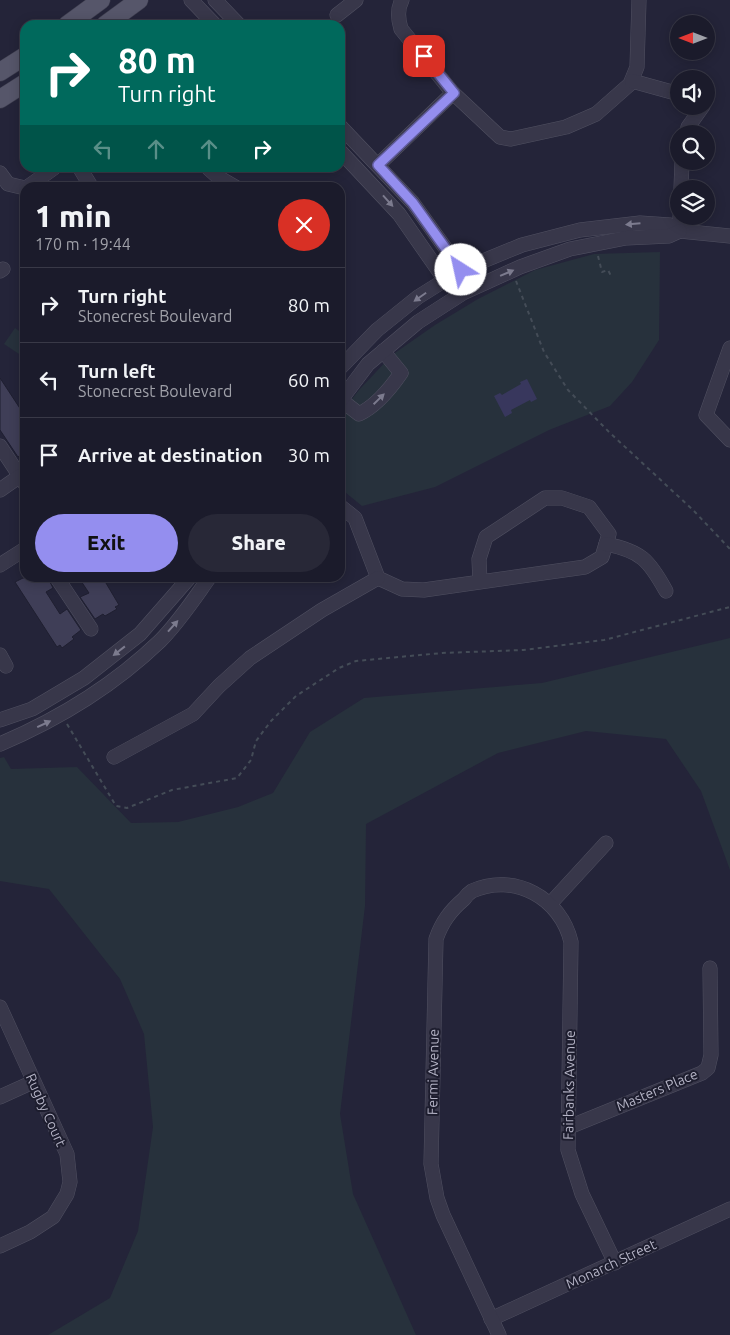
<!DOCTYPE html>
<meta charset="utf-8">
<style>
body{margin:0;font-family:Ubuntu,sans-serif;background:#282837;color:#f1f3f6;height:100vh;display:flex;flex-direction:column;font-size:19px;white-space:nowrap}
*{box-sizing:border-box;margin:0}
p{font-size:16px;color:#a0a1a9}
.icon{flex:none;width:28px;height:28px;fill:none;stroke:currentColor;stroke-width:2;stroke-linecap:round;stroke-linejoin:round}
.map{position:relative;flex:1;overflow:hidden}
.panel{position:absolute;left:20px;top:182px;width:325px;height:400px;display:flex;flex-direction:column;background:#1b1b2b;border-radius:15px;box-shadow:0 2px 12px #0003,0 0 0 1px #393947}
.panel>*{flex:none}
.banner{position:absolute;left:20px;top:20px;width:325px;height:152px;border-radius:15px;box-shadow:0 2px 12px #0003,0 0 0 1px #393947;background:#00695c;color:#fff;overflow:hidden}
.needle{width:32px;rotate:270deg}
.tools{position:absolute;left:670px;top:15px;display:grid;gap:10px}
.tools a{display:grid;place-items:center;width:45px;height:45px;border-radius:50%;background:#1b1b2b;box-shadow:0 2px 12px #0003,0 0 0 1px #393947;font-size:25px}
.pin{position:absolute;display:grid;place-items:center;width:42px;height:42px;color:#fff;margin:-21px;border-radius:10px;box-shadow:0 2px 8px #0006}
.me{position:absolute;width:55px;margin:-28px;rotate:325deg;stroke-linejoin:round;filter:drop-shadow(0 0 4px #0008)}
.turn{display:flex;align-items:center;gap:18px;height:105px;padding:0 15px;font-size:22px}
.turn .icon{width:65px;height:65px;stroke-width:2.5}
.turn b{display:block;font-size:35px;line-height:42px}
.lanes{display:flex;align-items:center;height:48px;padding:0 15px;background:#0003;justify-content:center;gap:25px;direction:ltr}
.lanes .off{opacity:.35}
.round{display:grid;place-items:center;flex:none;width:52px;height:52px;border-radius:26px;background:#282837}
.head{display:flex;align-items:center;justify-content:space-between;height:85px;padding:0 15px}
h1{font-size:30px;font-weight:800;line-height:38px}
.action{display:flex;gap:10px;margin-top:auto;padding:10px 15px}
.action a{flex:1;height:58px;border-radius:30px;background:#948eef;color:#111;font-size:20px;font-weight:800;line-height:58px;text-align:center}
.action a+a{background:#282837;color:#f1f3f6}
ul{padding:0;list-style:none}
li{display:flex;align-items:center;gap:15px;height:75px;padding:0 15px;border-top:1px solid #393947}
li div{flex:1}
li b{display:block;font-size:19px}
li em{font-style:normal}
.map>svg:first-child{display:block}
.green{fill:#27313c}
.water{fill:#38375d}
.building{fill:#3f3e57;stroke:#1f1f30}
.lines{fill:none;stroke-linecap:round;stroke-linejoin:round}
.minor-casing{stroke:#505061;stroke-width:15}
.major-casing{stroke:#3e3e4f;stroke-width:19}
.path{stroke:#444c57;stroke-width:2;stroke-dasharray:4 4;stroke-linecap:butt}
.minor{stroke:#38374a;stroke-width:14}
.major{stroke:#56566a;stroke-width:18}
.oneway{fill:#7c7b8e}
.route-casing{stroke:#605c9b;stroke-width:12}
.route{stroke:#948eef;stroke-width:9}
.labels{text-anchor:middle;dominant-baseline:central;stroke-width:4;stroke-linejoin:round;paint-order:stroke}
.street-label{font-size:14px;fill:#b4b3c5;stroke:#1d1d2e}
</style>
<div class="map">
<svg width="730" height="1335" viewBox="0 0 730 1335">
<rect width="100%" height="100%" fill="#242439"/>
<g class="green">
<path d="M 660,252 L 659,340 L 632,382 L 610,406 L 549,430 L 435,487 L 362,506 L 340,488 L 340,414 L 359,390 L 392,355 L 435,325 L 478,299 L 535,270 L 594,254 Z"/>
<path d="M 15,328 L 25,335 L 25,358 L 4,344 Z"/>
<path d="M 730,638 L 730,870 L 701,791 L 666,739 L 586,731 L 498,753 L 366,824 L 365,906 L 340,1114 L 353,1194 L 416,1335 L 48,1335 L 110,1298 L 138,1231 L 153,1127 L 144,1034 L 120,979 L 49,889 L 0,881 L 0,758 L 4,757 L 11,769 L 77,767 L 131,823 L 178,822 L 238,807 L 273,793 L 310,732 L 364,698 L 542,683 Z"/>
</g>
<path class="water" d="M 527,379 L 537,399 L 531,402 L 530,400 L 511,410 L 512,413 L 505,417 L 494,396 L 500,393 L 502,395 L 521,384 L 520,382 Z"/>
<g class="building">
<path d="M 0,378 L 25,416 L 25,452 L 18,457 L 0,430 Z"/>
<path d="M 23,578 L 48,578 L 53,588 L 46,592 L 60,614 L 67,609 L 81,630 L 72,637 L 74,639 L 62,648 L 60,645 L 57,647 L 15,582 Z"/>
<path d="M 79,578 L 103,578 L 119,605 L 115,607 L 117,609 L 105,616 L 103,614 L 95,619 L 80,597 L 89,593 Z"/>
</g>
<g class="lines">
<defs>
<g id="minor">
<path d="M 191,0 L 215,25"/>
<path d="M 215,0 L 239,25"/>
<path d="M 402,0 C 397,9 398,19 401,29 L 453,93 L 500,137 L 511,139 L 566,127 L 596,114 L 630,84 L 637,67 L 639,0"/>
<path d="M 337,15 L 356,0"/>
<path d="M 632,81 L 679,94"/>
<path d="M 340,126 L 413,203 L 461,270 L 462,280"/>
<path d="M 687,134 L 688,127 L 703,106"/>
<path d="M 340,151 L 399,214 L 445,280 L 452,285"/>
<path d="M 378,165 L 453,93"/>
<path d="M 82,168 L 81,170 L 92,188"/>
<path d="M 208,168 L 218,177 L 237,188"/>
<path d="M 0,173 L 8,184 L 25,188"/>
<path d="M 26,188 L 54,168"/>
<path d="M 681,189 L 682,161"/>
<path d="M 680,231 L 680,216"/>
<path d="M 0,271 L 3,269"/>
<path d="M 730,348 L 706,415 L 730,440"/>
<path d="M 340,368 L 377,330 L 418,297 L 461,270 L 522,245 L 580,230 L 640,223 L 670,225 L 680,231 L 730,236"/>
<path d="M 341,400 L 359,414 C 376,406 390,389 401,373 L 383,351"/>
<path d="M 340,401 L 368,364 L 418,322 L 463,293 L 520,267 L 570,249 L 626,238 L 669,236 L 680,231"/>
<path d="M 0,446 L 25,484"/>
<path d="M 0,490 L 20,476"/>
<path d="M 340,506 L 355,518 L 378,578 L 402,589 L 424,590 L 585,567 L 602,557 L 609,534 L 589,507 L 562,498 L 545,498 L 486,537 L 479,559 L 480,582"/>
<path d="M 606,544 C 641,551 649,560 666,591"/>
<path d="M 0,565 L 25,549"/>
<path d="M 57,578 L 91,629"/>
<path d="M 0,655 L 6,666"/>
<path d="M 0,720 L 32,709 L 84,678 L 140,634 L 189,578"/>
<path d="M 0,744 C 59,719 113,686 160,641 C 179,622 194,599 209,578"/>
<path d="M 114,757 L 193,714 L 219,686 L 250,658 L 322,610 L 378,578"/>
<path d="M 550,904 L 606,843"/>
<path d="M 0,1007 L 67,1154 L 70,1182 L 67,1194 L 53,1217 L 30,1232 L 0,1246"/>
<path d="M 0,1097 L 33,1082"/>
<path d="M 569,1127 L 702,1073 L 708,1068 L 711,1055 L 710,968"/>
<path d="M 491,1319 L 730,1209"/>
<path d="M 499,1335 L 443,1215 L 437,1198 L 431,1164 L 436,939 C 442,922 450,911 464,899 C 466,896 469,893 472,891 C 514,872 561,898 571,942 L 568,1150 L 582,1194 L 615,1263"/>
</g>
<g id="major">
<path d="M 67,25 L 101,0"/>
<path d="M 105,25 L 139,0"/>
<path d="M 0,72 L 25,56"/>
<path d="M 0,99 L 25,83"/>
</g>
</defs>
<use href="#minor" class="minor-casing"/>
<use href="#major" class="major-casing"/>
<g class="path">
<path d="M 598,256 L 602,272 L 608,270 L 611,276"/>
<path d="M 516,281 L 544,352 L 568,390 L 609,432 L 693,510 L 730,549"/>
<path d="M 67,724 L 116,806 L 127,808 L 172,790 L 237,778 L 251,760 L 256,741 L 271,721 L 296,696 L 339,668 L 356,661 L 442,653 L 523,650 L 604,640 L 730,607"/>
</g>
<use href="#minor" class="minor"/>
<use href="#major" class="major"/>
</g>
<defs><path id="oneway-solid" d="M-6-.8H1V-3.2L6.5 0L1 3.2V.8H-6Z" transform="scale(1.25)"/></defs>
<g class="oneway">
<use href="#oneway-solid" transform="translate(388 201) rotate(48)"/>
<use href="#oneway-solid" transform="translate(633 224) rotate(175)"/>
<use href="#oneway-solid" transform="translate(507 273) rotate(-23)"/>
<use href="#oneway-solid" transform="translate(420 297) rotate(145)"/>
<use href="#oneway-solid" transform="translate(379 399) rotate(-44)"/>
<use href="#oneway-solid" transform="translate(173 626) rotate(-48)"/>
<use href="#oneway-solid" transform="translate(119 651) rotate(142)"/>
<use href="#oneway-solid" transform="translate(44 724) rotate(-25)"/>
</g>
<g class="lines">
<defs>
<path id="route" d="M 424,56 L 454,93 L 378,165 L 413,203 L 461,270"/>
</defs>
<use href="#route" class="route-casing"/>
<use href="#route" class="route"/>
</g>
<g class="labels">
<g class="street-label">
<text transform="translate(433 1072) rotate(-89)">Fermi Avenue</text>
<text transform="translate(569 1085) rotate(-89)">Fairbanks Avenue</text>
<text transform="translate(657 1090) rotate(-23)">Masters Place</text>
<text transform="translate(46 1110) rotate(66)">Rugby Court</text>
<text transform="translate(611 1264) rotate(-25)">Monarch Street</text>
</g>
</g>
</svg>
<div class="tools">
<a><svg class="needle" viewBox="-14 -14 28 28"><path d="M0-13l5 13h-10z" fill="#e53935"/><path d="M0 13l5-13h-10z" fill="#a0a1a9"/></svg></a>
<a><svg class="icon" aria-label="sound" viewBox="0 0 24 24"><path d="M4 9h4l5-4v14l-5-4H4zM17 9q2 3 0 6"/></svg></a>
<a><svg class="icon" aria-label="search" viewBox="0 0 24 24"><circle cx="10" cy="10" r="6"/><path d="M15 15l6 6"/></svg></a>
<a><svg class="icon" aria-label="layers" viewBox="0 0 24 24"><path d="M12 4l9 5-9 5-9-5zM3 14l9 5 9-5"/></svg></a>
</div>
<div class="pin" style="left:424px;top:56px;background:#d93025"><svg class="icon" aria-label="arrive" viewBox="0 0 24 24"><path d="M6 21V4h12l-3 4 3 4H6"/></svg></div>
<svg class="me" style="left:461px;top:270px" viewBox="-20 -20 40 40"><circle r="19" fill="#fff"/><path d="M0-13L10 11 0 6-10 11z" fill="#948eef"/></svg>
<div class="banner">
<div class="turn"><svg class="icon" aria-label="right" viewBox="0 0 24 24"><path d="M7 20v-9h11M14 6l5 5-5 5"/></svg><div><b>80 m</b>Turn right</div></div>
<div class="lanes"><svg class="icon off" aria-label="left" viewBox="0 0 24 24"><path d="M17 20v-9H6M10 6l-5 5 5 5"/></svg><svg class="icon off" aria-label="ahead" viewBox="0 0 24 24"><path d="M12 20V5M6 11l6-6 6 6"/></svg><svg class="icon off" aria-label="ahead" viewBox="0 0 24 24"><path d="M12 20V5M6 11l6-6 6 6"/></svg><svg class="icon" aria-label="right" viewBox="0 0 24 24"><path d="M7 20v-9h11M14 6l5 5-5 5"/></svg></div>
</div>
<section class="panel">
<div class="head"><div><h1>1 min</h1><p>170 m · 19:44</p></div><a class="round" style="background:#d93025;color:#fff"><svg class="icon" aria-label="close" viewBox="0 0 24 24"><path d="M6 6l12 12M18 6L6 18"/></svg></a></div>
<ul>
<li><svg class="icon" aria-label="right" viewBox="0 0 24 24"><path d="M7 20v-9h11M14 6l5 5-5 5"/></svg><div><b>Turn right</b><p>Stonecrest Boulevard</p></div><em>80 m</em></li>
<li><svg class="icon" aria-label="left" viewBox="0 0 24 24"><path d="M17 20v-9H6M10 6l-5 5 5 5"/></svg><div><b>Turn left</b><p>Stonecrest Boulevard</p></div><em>60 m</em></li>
<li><svg class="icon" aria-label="arrive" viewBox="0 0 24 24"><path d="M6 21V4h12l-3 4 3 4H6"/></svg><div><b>Arrive at destination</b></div><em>30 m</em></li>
</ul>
<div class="action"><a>Exit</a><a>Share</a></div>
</section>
</div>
